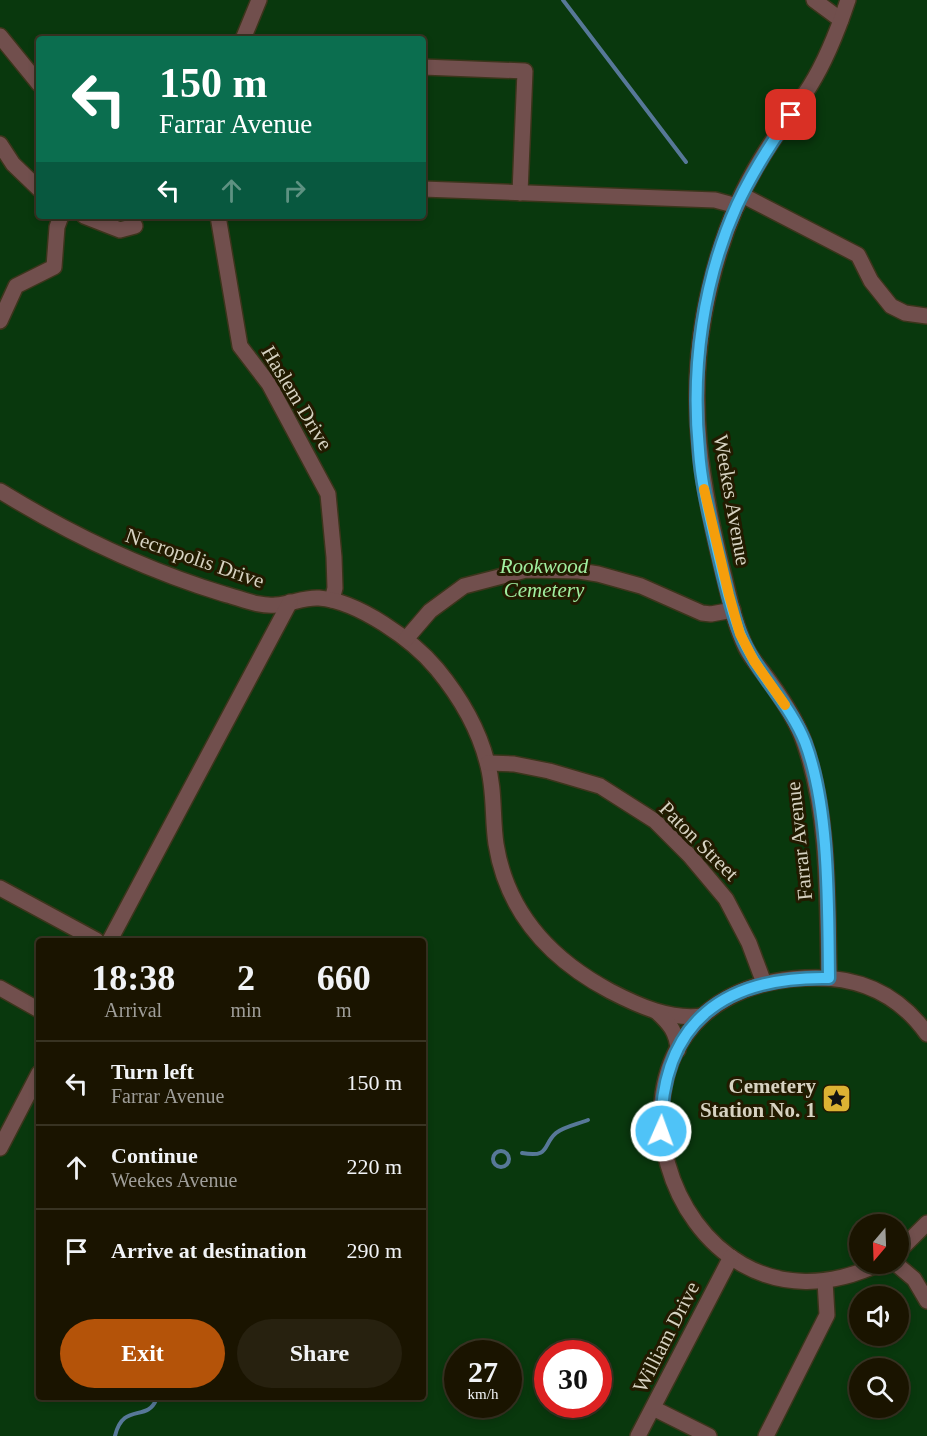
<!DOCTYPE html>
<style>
body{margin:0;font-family:"Times New Roman",serif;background:#27210f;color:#f1f3f6;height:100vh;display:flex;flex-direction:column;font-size:22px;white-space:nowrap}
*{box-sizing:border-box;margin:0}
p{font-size:20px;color:#9f9e99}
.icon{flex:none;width:33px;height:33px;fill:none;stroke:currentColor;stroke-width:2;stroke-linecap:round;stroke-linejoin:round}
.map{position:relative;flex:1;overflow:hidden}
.details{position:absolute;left:36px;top:938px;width:390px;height:462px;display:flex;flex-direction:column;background:#1a1400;border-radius:6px;box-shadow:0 3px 9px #0003,0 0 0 2px #383322}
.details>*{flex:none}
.hud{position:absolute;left:36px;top:36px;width:390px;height:183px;border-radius:6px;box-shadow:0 3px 9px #0003,0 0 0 2px #383322;background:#0b6e4f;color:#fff;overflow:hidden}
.needle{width:39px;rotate:199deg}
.fabs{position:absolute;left:849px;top:1214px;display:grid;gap:12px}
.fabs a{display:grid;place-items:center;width:60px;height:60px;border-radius:50%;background:#1a1400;box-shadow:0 3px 9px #0003,0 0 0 2px #383322;font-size:30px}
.speed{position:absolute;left:444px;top:1340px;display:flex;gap:12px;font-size:30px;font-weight:700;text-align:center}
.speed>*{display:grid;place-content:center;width:78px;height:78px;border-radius:50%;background:#1a1400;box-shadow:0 3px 9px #0003,0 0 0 2px #383322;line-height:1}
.speed small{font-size:15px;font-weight:400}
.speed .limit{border:9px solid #d22;background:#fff;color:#111}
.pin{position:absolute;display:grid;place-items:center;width:51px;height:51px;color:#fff;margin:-26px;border-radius:12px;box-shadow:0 3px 9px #0006}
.me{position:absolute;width:66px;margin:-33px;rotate:2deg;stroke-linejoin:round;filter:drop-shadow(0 0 4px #0008)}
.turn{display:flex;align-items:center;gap:21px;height:126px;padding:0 24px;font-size:27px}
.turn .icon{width:78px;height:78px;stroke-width:2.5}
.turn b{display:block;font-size:42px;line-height:51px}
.lanes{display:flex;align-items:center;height:57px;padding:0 24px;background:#0003;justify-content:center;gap:30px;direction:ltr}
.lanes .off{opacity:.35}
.eta{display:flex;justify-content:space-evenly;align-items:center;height:102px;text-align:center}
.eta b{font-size:36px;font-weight:600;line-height:42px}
.button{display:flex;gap:12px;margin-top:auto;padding:12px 24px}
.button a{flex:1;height:69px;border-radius:36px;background:#b45309;color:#fff;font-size:24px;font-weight:600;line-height:69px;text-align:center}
.button a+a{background:#27210f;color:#f1f3f6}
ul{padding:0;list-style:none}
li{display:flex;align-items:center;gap:18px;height:84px;padding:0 24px;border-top:2px solid #383322}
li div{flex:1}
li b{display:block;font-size:22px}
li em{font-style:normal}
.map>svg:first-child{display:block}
.green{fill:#09380d;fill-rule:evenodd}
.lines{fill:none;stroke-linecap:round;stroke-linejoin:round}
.stream{stroke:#577898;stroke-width:4}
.minor-casing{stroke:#3b351b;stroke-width:18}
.minor{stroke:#714f4d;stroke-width:15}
.route-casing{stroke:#337fa1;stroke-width:15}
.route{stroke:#4fc3f7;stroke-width:10}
.slow{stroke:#f59e0b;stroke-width:10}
.labels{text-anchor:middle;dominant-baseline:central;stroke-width:6;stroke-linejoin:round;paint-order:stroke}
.street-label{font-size:21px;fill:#d6d2c1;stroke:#221b00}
.park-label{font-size:21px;font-style:italic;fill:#a0ee9f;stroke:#221b00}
.poi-label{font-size:21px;font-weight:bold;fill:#d6d2c1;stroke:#221b00;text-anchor:end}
</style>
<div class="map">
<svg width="927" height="1436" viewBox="0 0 927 1436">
<rect width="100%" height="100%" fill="#221b00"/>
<path class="green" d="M 0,0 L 927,0 L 927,1436 L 0,1436 ZM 39,39 L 423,39 L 423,216 L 39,216 ZM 39,940 L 423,940 L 423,1396 L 39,1396 ZM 860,1224 L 898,1224 L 898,1263 L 860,1263 ZM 860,1296 L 898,1296 L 898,1335 L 860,1335 ZM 458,1353 L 508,1353 L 508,1404 L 458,1404 ZM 548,1353 L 598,1353 L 598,1404 L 548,1404 ZM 860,1368 L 898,1368 L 898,1407 L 860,1407 Z"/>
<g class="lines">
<g class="stream">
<path d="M 563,0 L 686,162"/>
<circle cx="501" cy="1159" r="8"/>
<path d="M 522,1153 C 551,1158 542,1145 556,1133 C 563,1127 578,1124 588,1120"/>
<path d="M 115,1436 C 123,1402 147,1422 156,1400"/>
</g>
<defs>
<g id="minor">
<path d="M 814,0 L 841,20"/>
<path d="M 0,36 L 39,84"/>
<path d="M 243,39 L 259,0"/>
<path d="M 423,67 L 525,71 L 520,193"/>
<path d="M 0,144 L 13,164 L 39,189"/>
<path d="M 423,189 L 715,200 L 737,206"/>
<path d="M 742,195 L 858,255 L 871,281 L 891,306 L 905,313 L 927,316"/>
<path d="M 84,216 L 120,230 L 135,226"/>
<path d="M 218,216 L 240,346 L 269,384 L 328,494 L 334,557 L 335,588 L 332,600"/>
<path d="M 0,321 L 16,286 L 54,267 L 57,227 L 61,216"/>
<path d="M 0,491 C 70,534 145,570 224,594 C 240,598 259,607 276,605 C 291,604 304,597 319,598 C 358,601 413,640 437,669 C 460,697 478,727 487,762 C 495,789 492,817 496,844 C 507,913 550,959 610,991 C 639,1006 670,1020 702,1016"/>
<path d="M 406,639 L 430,611 L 464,586 L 526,570 L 579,571 L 598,574 L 641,586 L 702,613 L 711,614 L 733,610"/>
<path d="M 488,763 L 514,764 L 549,771 L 600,786 L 655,821 L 690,856 L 726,899 L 749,943 L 764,983"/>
<path d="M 0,888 L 96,940"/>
<path d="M 110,940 L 290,602"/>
<path d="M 829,978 C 827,901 830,819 805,745 C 798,723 783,700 770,682 C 762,670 752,660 746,648 C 734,623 729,595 722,568 C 701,482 688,404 704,315 C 714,261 732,206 761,159 C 776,134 794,111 810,86 C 827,59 838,30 848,0"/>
<path d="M 0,988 L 39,1010"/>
<path d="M 657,1012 C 669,1023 677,1032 678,1050"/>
<path d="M 0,1148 L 39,1073"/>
<path d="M 898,1252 L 927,1223"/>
<path d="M 881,1263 C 664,1368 555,990 805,978 C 856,975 898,993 927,1034"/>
<path d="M 895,1263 L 914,1279 L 927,1301"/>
<path d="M 653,1408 L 709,1436"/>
<path d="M 638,1436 L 731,1257"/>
<path d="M 766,1436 L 827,1315 L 825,1281"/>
</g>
</defs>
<use href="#minor" class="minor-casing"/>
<use href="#minor" class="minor"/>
</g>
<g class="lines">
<defs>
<path id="route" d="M 661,1131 C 661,1021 725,976 829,978 C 828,907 830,808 805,742 C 789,702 755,672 740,633 C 729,605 723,574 716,545 C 709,514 701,482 699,450 C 691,368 703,280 737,205 C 752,173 771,143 791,115"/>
</defs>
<use href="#route" class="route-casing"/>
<use href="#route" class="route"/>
<path class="slow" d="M 704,489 L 729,595 L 740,634 L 754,661 L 785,705"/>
</g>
<defs>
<symbol id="sight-square" viewBox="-11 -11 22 22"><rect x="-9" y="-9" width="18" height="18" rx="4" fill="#dcb233" stroke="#221b00"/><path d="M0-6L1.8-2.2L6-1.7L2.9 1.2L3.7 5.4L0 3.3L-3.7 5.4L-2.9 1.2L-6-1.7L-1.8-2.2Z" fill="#111"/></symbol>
</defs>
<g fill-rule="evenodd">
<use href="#sight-square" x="820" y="1082" width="33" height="33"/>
</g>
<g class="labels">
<g class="street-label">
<text transform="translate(297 398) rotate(59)">Haslem Drive</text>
<text transform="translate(732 500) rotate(80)">Weekes Avenue</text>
<text transform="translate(195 558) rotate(19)">Necropolis Drive</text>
<text transform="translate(699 841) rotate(45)">Paton Street</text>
<text transform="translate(799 841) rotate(-96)">Farrar Avenue</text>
<text transform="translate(666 1337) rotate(-63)">William Drive</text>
</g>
<g class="park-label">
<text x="544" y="566">Rookwood<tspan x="544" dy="24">Cemetery</tspan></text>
</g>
<g class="poi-label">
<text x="816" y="1086">Cemetery<tspan x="816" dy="24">Station No. 1</tspan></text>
</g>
</g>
</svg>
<div class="fabs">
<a><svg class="needle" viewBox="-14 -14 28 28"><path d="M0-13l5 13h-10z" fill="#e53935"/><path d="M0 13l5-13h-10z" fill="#9f9e99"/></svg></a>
<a><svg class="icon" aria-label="sound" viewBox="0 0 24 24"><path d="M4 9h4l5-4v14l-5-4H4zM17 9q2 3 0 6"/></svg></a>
<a><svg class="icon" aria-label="search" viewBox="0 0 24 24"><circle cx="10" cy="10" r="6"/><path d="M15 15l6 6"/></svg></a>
</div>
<div class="speed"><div>27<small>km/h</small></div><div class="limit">30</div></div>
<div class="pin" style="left:791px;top:115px;background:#d93025"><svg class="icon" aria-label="arrive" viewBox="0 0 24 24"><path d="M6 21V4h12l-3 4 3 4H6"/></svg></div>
<svg class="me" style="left:661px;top:1131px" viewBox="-20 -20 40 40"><circle r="17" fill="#4fc3f7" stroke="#fff" stroke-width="3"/><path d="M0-11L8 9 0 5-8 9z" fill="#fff"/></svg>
<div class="hud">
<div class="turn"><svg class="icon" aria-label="left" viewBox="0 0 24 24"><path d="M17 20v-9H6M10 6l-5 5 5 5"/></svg><div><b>150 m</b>Farrar Avenue</div></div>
<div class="lanes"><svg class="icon" aria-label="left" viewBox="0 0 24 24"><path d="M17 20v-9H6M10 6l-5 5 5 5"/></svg><svg class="icon off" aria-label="ahead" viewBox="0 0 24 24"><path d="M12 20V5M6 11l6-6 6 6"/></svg><svg class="icon off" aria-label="right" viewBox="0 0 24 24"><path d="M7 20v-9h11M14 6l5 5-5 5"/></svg></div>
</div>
<section class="details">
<div class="eta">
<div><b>18:38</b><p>Arrival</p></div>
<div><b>2</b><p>min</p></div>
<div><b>660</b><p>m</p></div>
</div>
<ul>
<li><svg class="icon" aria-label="left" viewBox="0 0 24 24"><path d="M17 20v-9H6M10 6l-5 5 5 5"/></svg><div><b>Turn left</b><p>Farrar Avenue</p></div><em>150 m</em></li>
<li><svg class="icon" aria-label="ahead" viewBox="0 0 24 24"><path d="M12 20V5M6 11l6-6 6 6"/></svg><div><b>Continue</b><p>Weekes Avenue</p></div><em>220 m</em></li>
<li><svg class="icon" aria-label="arrive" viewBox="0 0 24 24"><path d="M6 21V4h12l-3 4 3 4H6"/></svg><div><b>Arrive at destination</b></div><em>290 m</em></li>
</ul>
<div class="button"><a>Exit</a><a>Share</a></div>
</section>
</div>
